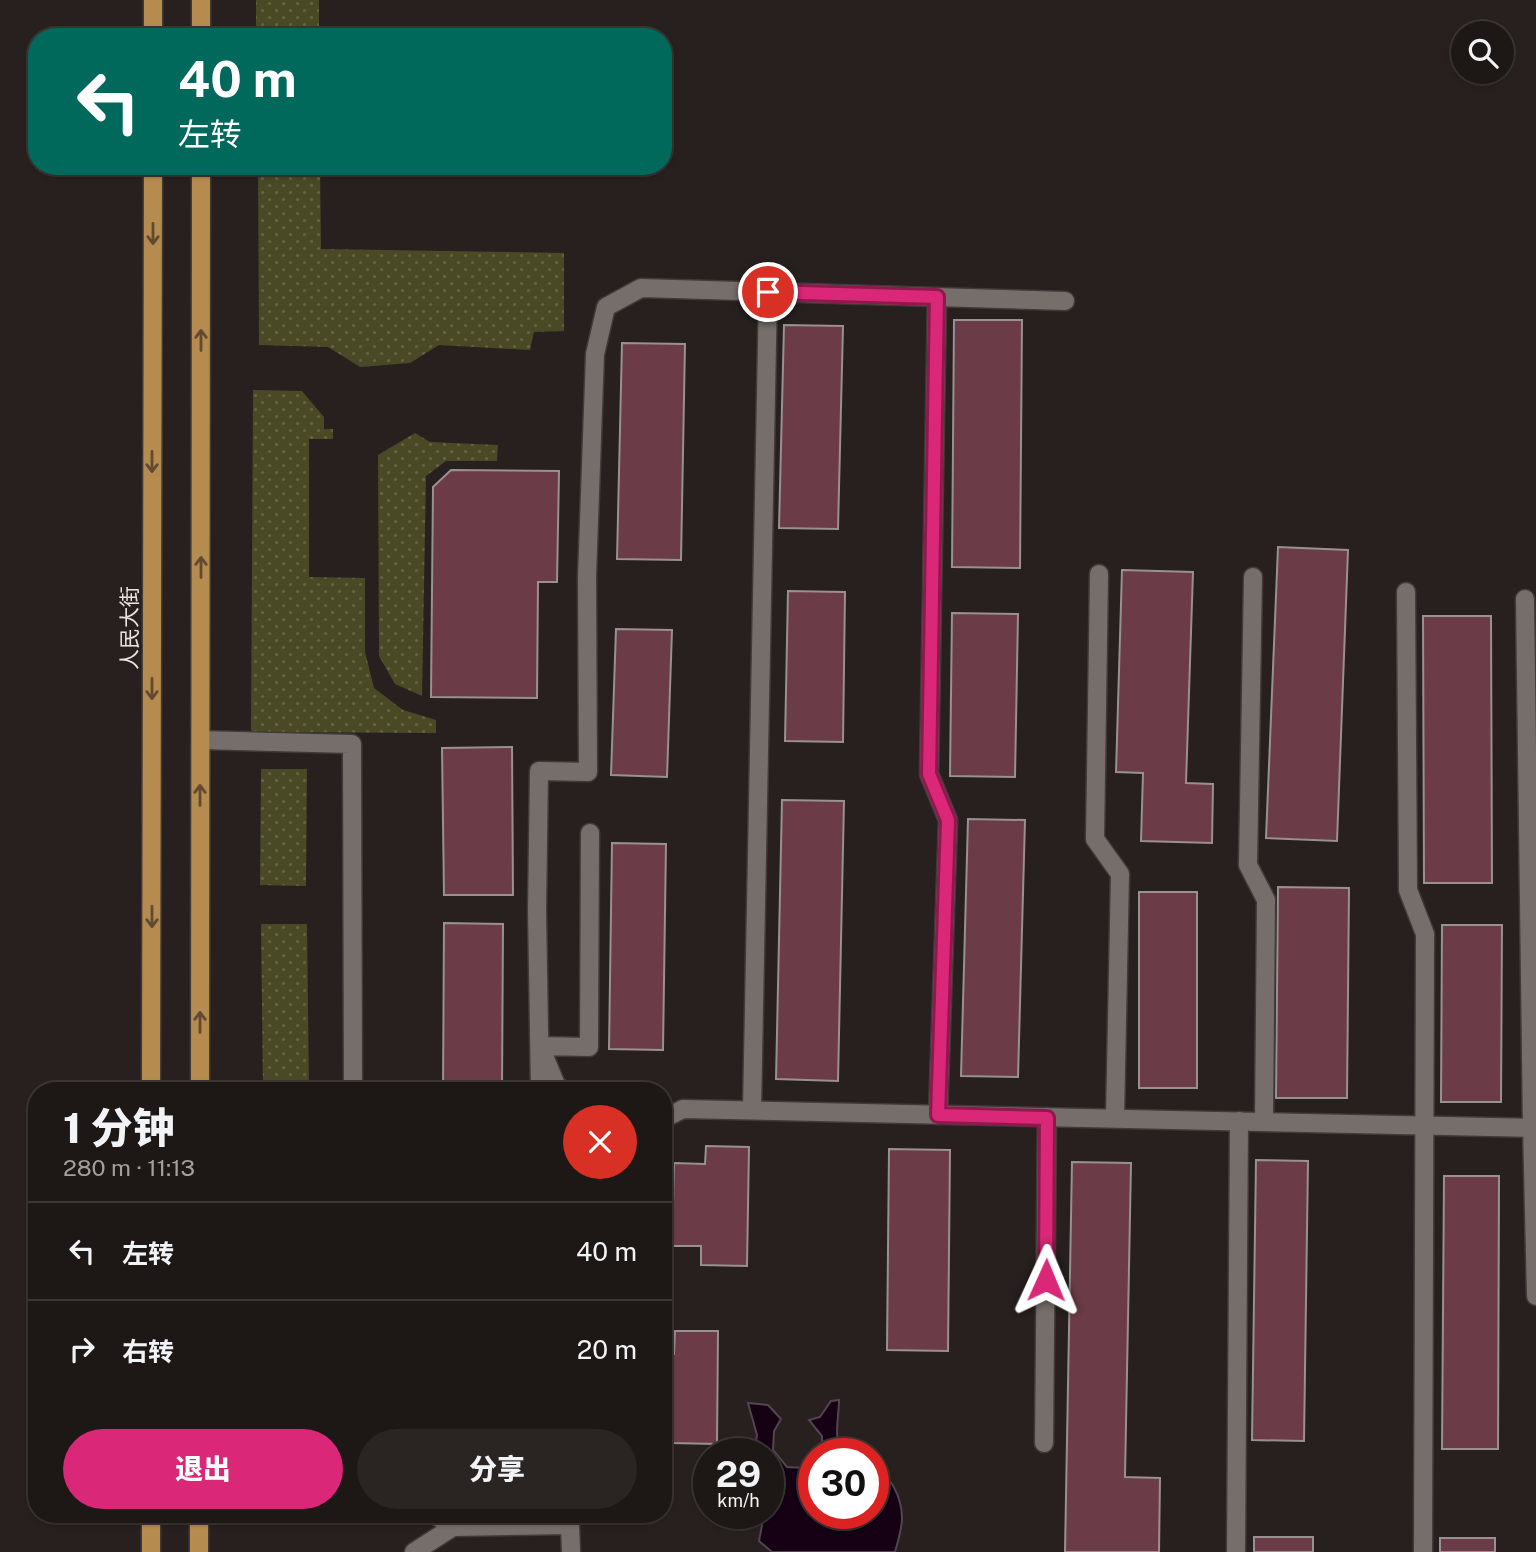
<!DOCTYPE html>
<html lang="zh">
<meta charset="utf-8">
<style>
body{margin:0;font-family:"Public Sans","Noto Sans SC",sans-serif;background:#2a2523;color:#f1f3f6;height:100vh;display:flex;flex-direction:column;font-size:26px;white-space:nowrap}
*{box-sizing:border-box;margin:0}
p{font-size:23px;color:#a0a0a1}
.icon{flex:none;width:38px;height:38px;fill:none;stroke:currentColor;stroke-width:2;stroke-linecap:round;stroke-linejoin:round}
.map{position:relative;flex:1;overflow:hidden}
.panel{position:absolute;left:28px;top:1082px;width:644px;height:441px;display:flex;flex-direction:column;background:#1d1816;border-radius:28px;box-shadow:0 2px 5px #0004,0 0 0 2px #3b3735}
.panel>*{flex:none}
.top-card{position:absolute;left:28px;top:28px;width:644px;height:147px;border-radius:28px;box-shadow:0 2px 5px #0004,0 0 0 2px #3b3735;background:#00695c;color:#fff;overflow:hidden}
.tools{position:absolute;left:1451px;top:21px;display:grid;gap:14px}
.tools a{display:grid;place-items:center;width:63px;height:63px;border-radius:50%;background:#1d1816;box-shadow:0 2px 5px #0004,0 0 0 2px #3b3735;font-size:35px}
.speed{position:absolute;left:693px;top:1438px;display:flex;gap:14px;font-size:35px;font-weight:700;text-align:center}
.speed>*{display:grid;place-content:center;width:91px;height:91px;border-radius:50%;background:#1d1816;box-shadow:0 2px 5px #0004,0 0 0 2px #3b3735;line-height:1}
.speed small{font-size:18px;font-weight:400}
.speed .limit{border:10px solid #d22;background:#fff;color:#111}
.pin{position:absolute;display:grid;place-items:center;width:60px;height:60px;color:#fff;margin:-30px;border:4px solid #fff;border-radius:50%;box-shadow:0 2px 7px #0007}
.me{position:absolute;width:77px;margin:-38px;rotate:1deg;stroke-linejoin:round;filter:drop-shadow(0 0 5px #0008)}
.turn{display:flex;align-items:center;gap:24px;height:147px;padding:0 35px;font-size:32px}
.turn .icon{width:91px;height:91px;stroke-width:2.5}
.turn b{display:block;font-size:49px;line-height:60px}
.round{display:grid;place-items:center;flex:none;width:74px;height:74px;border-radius:37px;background:#2a2523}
.head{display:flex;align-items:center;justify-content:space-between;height:119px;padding:0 35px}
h1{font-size:42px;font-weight:800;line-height:52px}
.button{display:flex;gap:14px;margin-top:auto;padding:14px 35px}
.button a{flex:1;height:80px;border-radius:42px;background:#db2777;color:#fff;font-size:28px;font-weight:800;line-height:80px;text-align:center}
.button a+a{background:#2a2523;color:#f1f3f6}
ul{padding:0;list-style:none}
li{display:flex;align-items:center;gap:21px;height:98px;padding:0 35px;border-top:2px solid #3b3735}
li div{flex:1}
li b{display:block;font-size:26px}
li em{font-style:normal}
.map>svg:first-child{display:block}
.grass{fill:url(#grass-dots)}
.water{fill:#150014;stroke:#544452;stroke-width:2}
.building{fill:#6b3c47;stroke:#999091;stroke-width:2}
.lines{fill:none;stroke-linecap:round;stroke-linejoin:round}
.minor-casing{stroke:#403a38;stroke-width:21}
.major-casing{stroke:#403a38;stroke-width:21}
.minor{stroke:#766e6b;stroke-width:18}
.major{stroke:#b68b50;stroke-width:18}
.oneway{stroke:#604b32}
.route-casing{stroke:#8e194d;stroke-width:18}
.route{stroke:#db2777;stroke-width:12}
.labels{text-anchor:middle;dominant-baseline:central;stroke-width:5;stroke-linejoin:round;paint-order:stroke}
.street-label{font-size:21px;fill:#e8e4e2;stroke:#27201e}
</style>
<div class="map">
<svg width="1536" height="1552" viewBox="0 0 1536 1552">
<defs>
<pattern id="grass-dots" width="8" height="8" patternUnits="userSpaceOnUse" patternTransform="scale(1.75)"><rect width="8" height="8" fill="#4a4925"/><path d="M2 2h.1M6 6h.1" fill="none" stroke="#646344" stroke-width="1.8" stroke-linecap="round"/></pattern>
</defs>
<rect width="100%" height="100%" fill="#27201e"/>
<g class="grass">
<rect x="256" y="0" width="63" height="37"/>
<path d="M 258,166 L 320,166 L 321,249 L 564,253 L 564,331 L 534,332 L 530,350 L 439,345 L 410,363 L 360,367 L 328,347 L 259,345 Z"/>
<path d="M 253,390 L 302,391 L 324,417 L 324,429 L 333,429 L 333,439 L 309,439 L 309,577 L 365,578 L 365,652 L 374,688 L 403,710 L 436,720 L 436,733 L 251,732 Z"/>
<path d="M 415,433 L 430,442 L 498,445 L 497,461 L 446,461 L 426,476 L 422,696 L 395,684 L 379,656 L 378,455 Z"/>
<path d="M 261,769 L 307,769 L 306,886 L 260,885 Z"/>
<path d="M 261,924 L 307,924 L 309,1090 L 263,1090 Z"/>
</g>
<g class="water">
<path d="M 839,1400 C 839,1414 834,1438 840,1448 L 858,1454 L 822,1454 L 822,1436 L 809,1420 L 820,1417 L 831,1401 Z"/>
<path d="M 748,1403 L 768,1405 L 781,1419 L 774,1431 L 773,1450 L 787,1467 L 805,1468 L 814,1461 L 814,1514 L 873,1514 L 873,1463 C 890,1475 902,1497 902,1518 C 902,1529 898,1541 895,1552 L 772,1552 L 759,1541 L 763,1520 L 760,1514 L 768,1514 L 768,1454 L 754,1454 L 757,1435 Z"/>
</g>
<g class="building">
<path d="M 954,320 L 1022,320 L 1020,568 L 952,567 Z"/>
<path d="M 784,325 L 843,326 L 838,529 L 779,528 Z"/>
<path d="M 622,343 L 685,344 L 681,560 L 617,559 Z"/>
<path d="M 451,470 L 559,471 L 557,582 L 538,582 L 537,698 L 431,697 L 433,487 Z"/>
<path d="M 1278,547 L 1348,550 L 1337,841 L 1266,838 Z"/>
<path d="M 1122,570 L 1193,572 L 1186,783 L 1213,784 L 1212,843 L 1141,841 L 1143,773 L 1116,772 Z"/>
<path d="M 788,591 L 845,592 L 843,742 L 785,741 Z"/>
<path d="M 952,613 L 1018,614 L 1015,777 L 950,776 Z"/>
<path d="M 1423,616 L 1491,616 L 1492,883 L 1424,883 Z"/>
<path d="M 616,629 L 672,630 L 667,777 L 611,775 Z"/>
<path d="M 512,747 L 513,895 L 444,895 L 442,748 Z"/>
<path d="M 782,800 L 844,801 L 838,1081 L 776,1079 Z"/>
<path d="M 968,819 L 1025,820 L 1018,1077 L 961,1076 Z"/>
<path d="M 612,843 L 666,844 L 663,1050 L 609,1049 Z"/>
<path d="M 1278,887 L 1349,888 L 1347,1098 L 1276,1098 Z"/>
<rect x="1139" y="892" width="58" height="196"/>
<path d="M 444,923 L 503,924 L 502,1090 L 443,1090 Z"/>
<path d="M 1442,925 L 1502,925 L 1501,1102 L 1441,1102 Z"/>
<path d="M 706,1146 L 749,1147 L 747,1266 L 701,1265 L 701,1246 L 672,1246 L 674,1163 L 705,1164 Z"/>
<path d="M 889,1149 L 950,1150 L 948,1351 L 887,1350 Z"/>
<path d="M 1256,1160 L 1308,1161 L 1304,1441 L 1252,1440 Z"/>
<path d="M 1072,1162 L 1131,1163 L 1125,1477 L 1160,1478 L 1159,1552 L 1065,1552 Z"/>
<path d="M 1444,1176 L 1499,1176 L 1498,1449 L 1442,1449 Z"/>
<path d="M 675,1331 L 718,1331 L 717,1444 L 671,1443 L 671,1426 L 663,1426 L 663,1354 L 674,1354 Z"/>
<rect x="1254" y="1537" width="59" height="15"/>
<rect x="1440" y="1538" width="55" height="14"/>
</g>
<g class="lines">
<defs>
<g id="minor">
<path d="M 937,297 L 929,774 L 948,820 L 938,1115"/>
<path d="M 1099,574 L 1095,839 L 1120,874 L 1115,1118"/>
<path d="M 1253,577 L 1248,865 L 1266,900 L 1264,1122"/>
<path d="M 1406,592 L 1408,890 L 1425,934 L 1423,1552"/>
<path d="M 1525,599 L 1532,1128 L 1536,1296"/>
<path d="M 201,740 L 352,744 L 353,1090"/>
<path d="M 540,1090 L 537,910 L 539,771 L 588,772 L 587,577 L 595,354 L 606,307 L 641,288 L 1065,301"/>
<path d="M 563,1090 L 556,1085 L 540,1046 L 589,1047 L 590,833"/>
<path d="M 752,1110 L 768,292"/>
<path d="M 663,1119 L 683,1109 L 1532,1128"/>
<path d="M 1044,1443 L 1047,1117"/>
<path d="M 434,1514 L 453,1527 L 570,1525 L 571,1552"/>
<path d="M 414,1552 L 453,1527"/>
<path d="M 1236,1552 L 1239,1121"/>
</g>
<g id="major">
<path d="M 153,37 L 153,0"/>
<path d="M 201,37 L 201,0"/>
<path d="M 151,1090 L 153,166"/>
<path d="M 200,1090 L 201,166"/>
<path d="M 151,1552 L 151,1514"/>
<path d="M 199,1552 L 199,1514"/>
</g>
</defs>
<use href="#minor" class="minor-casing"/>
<use href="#major" class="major-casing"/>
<use href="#minor" class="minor"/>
<use href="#major" class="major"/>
</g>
<defs><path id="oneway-shaft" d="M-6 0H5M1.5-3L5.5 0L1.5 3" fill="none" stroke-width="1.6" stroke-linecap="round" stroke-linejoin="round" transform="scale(1.75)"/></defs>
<g class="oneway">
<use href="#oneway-shaft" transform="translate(153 234) rotate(90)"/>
<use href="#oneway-shaft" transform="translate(201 340) rotate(-90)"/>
<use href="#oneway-shaft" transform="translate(152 462) rotate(90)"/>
<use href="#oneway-shaft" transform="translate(201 567) rotate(-90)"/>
<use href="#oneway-shaft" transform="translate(152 689) rotate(90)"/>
<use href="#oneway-shaft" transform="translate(200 795) rotate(-90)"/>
<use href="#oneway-shaft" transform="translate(152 917) rotate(90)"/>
<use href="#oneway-shaft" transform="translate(200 1022) rotate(-90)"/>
</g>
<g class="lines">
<defs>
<path id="route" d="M 768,292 L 937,297 L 929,774 L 948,820 L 938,1115 L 1047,1118 L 1046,1280"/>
</defs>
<use href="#route" class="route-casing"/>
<use href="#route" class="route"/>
</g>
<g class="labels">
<g class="street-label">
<text transform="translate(129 628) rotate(-90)">人民大街</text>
</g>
</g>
</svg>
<div class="tools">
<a><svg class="icon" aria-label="search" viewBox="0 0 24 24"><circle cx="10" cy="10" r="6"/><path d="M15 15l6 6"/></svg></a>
</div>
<div class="speed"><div>29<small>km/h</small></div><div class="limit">30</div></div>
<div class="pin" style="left:768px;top:292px;background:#d93025"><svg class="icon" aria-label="arrive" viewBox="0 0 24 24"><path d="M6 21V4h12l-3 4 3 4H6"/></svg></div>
<svg class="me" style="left:1046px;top:1280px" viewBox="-20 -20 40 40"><path d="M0-17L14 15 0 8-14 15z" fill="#db2777" stroke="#fff" stroke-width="4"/></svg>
<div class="top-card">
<div class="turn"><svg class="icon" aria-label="left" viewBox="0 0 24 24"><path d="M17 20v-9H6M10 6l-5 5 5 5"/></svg><div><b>40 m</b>左转</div></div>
</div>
<section class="panel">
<div class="head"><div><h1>1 分钟</h1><p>280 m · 11:13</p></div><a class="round" style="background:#d93025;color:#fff"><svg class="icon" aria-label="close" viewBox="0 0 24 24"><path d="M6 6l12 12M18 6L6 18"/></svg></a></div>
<ul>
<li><svg class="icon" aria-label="left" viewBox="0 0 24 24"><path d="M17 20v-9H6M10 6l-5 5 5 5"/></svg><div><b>左转</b></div><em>40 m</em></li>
<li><svg class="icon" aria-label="right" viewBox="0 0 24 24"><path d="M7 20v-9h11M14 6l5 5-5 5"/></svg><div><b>右转</b></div><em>20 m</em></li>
</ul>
<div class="button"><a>退出</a><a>分享</a></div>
</section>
</div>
